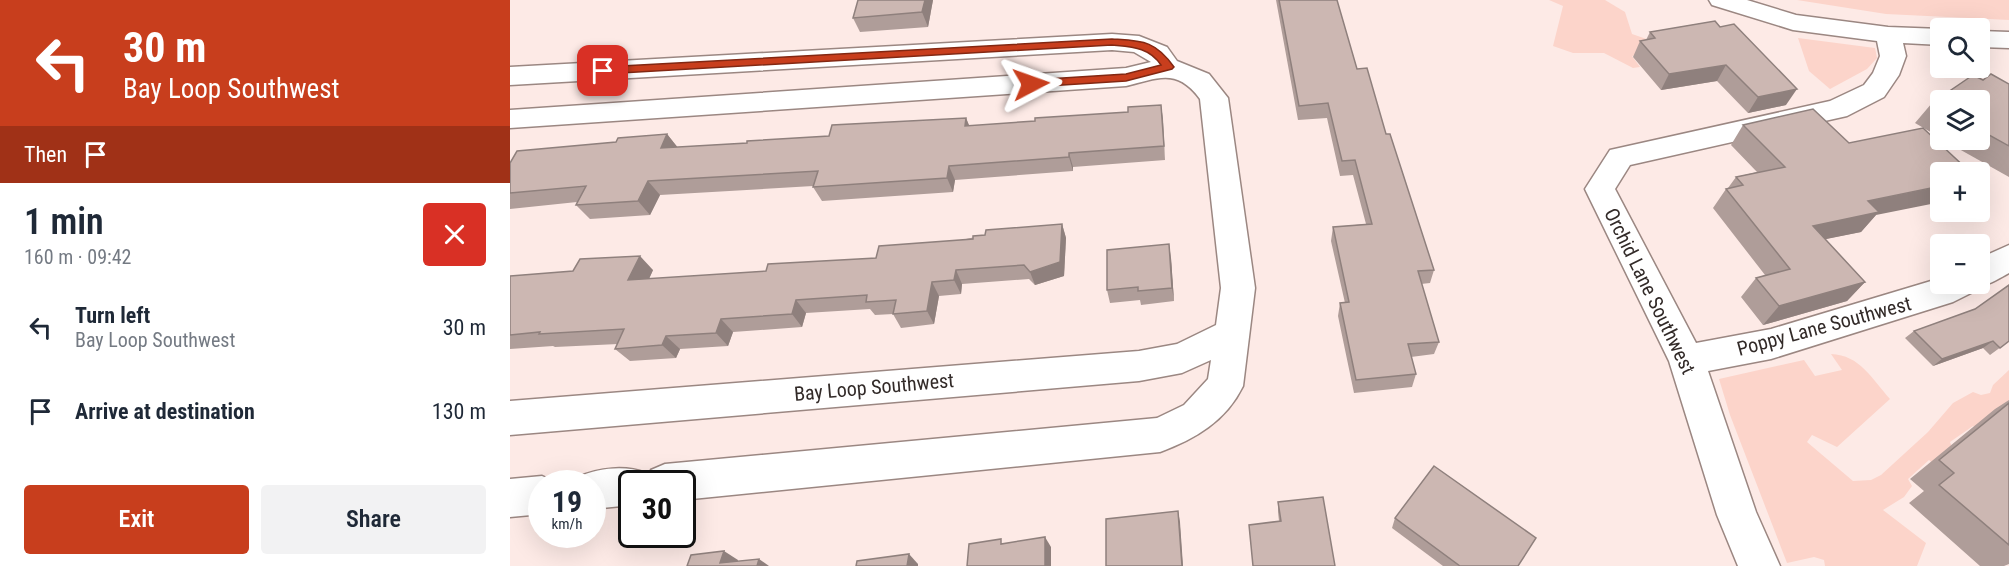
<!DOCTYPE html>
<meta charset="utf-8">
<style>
body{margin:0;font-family:"Roboto Condensed",sans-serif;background:#f2f2f3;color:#1f2937;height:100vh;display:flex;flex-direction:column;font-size:22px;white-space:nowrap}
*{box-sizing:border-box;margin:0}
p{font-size:20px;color:#747a83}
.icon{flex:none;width:33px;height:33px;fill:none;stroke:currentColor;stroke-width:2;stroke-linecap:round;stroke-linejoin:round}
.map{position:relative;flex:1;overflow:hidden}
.sheet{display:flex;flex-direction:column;background:#fff;width:510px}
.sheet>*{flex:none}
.banner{background:#c83e1d;color:#fff;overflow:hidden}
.buttons{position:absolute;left:1420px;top:18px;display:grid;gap:12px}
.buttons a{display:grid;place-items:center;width:60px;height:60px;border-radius:6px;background:#fff;box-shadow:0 6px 24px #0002;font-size:30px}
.speed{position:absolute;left:18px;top:470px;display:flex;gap:12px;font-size:30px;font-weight:700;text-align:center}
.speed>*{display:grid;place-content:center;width:78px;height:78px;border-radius:50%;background:#fff;box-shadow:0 6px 24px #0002;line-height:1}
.speed small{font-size:15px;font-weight:400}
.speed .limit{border:3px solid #111;border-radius:9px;background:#fff;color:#111}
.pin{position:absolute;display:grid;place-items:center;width:51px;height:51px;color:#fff;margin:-26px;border-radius:12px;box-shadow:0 3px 9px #0006}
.me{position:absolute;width:66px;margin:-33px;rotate:86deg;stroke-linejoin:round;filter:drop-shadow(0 0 4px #0008)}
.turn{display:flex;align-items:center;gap:21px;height:126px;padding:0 24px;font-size:27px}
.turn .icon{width:78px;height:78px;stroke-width:2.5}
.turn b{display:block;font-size:42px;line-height:51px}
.then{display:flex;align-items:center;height:57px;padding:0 24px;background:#0003;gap:12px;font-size:22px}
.round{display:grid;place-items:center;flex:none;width:63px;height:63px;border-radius:6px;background:#f2f2f3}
.overview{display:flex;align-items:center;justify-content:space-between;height:102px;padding:0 24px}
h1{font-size:36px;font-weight:600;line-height:45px}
.cta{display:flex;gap:12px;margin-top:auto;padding:12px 24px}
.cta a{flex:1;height:69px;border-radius:6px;background:#c83e1d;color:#fff;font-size:24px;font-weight:600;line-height:69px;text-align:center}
.cta a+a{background:#f2f2f3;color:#1f2937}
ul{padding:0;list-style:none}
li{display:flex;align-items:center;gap:18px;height:84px;padding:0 24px}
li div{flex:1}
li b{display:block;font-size:22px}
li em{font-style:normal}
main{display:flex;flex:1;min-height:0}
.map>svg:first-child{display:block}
.green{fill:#fcd4ca}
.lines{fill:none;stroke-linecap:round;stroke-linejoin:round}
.street-casing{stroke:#9b8782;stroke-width:3}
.street{fill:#fff;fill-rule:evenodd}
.wall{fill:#af9d99}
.shaded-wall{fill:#8f807d}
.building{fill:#ccb7b2;stroke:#8f807d;stroke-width:1.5}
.route{fill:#c83e1d;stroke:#822813;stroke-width:1.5}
.labels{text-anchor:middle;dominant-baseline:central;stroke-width:5;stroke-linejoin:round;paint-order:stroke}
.street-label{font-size:20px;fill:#322a28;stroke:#fff}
</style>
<main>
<section class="sheet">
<div class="banner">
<div class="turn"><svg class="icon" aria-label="left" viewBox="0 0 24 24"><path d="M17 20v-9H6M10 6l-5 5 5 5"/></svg><div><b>30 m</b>Bay Loop Southwest</div></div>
<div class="then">Then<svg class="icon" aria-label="arrive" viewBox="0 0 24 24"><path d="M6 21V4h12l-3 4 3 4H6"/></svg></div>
</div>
<div class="overview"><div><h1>1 min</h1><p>160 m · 09:42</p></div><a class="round" style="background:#d93025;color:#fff"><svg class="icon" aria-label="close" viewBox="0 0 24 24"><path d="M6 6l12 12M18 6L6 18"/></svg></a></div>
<ul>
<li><svg class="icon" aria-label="left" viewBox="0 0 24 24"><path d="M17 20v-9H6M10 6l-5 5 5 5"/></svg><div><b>Turn left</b><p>Bay Loop Southwest</p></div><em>30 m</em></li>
<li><svg class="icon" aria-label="arrive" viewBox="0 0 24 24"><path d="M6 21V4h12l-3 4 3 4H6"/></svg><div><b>Arrive at destination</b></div><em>130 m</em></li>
</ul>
<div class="cta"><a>Exit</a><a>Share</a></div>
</section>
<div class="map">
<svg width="1499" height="566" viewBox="0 0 1499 566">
<rect width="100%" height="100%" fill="#fdeae6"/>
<g class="green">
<path d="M 1039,0 L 1095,0 L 1115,12 L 1122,34 L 1151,44 L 1136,54 L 1122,56 L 1130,67 L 1123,68 L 1094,53 L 1063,53 L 1043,46 L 1053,6 Z"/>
<path d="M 1287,0 L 1499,0 L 1499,20 L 1376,14 Z"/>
<path d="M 1288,38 L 1365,48 L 1367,58 L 1357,69 L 1320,89 L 1299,71 Z"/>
<path d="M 1321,354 C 1350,355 1362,379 1380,399 L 1327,447 L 1302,435 L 1297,442 L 1343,481 L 1361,480 L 1371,475 L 1418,432 L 1443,403 L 1463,392 L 1471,395 L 1480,393 L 1483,385 L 1499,370 L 1499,435 L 1475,435 L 1463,426 L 1440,442 L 1442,447 L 1432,471 L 1419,460 L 1398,479 L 1402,486 L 1394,497 L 1373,510 L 1416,543 L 1407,566 L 1315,566 L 1314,560 L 1304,557 L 1277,563 L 1220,415 L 1209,379 L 1294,360 L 1305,376 L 1332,370 Z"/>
</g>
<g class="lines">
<defs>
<g id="street">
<path d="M 1199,0 L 1237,0 L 1286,15 L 1378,27 L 1431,29 L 1431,45 L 1393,43 L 1396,56 L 1389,75 L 1374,97 L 1337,116 L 1120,165 L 1105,189 L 1186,343 L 1261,329 L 1431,278 L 1431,284 L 1470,284 L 1470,258 L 1499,245 L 1499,273 C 1489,278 1477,288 1465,284 L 1461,293 L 1443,302 L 1261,359 L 1198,371 L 1246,512 L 1270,566 L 1228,566 L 1207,515 L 1159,361 L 1075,189 L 1100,150 L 1320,101 L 1354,85 L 1363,73 L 1370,56 L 1367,41 L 1283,30 L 1202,5 Z"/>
<path d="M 1470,31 L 1499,32 L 1499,48 L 1470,47 Z"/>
<path d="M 602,34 L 629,36 L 657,47 L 667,61 L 699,74 L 718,98 L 745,288 L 733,386 C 716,421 685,439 650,452 L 172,500 L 172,483 L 122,483 L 122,505 L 82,509 L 82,483 L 65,483 L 68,477 C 89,468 115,465 136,473 L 138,477 L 141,470 L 155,464 L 647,418 L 674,405 L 698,379 L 701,360 L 672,373 L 629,381 L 0,435 L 0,401 L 629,351 L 667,344 L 706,325 L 711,288 L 690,99 C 667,68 649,78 616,86 L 0,128 L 0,110 L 616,68 L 641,62 L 624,52 L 602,50 L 0,85 L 0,67 Z"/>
<path d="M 32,476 L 47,483 L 32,483 L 32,514 L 0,517 L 0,479 Z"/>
</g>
</defs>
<use href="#street" class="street-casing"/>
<use href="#street" class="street"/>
</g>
<g class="wall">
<path d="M 423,0 L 418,27 L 350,32 L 343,18 Z"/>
<path d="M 766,0 L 827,0 L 847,69 L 876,134 L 924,270 L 920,283 L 911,284 L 929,342 L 924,354 L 901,357 L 906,374 L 902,387 L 844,393 L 828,316 L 830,303 L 835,303 L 821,241 L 823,227 L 856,224 L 843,175 L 830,176 L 817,118 L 788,120 Z"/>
<path d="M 1205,21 L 1276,105 L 1238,113 L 1207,81 L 1151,90 L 1123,57 L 1130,41 L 1136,40 L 1140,32 Z"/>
<path d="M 1473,80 L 1499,84 L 1499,177 L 1433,140 L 1470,140 L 1470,100 L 1431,100 L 1431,138 L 1405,123 L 1422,103 Z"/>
<path d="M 651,105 L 655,160 L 563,167 L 563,171 L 445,180 L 443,192 L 312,201 L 303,187 L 303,186 L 150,195 L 140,215 L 80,219 L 66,205 L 67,202 L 0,209 L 0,163 L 106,142 L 157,134 L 167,147 L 237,143 L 319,136 L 456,118 L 459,126 L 525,121 L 618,112 Z"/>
<path d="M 1233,125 L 1366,215 L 1351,232 L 1315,239 L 1355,282 L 1337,301 L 1253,325 L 1231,297 L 1246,278 L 1255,275 L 1203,208 L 1216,189 L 1218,188 L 1226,177 L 1247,172 L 1221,145 Z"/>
<path d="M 552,224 L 556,238 L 554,276 L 525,285 L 519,279 L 452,284 L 451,294 L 429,296 L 424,324 L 391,328 L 383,314 L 365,315 L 360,309 L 296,313 L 292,327 L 223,332 L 218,346 L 170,349 L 166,358 L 120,361 L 105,349 L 108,344 L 45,347 L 43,346 L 0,349 L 0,276 L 143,270 L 139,279 L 256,271 L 366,258 L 475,235 Z"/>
<path d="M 661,258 L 664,301 L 631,305 L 630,300 L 600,303 L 597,290 Z"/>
<path d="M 1465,309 L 1499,341 L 1480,355 L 1473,348 L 1423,366 L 1395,338 L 1404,331 Z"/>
<path d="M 1499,400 L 1499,564 L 1494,566 L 1470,566 L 1399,503 L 1414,491 L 1400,479 L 1485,409 Z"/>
<path d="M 768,502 L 825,566 L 743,566 L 739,525 L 769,521 L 768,512 Z"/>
<path d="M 885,518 L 1008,566 L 933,566 L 882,528 Z"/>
</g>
<g class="shaded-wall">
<path d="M 415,0 L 423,0 L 418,27 L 412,12 Z"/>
<path d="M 1216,65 L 1207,81 L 1151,90 L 1159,74 Z"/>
<path d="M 1287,89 L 1276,105 L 1238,113 L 1248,97 Z"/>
<path d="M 651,105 L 653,119 L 655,160 L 654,146 Z"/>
<path d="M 456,118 L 462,132 L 455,126 Z"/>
<path d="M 157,134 L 169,149 L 151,148 Z"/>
<path d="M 559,153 L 563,167 L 563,171 L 559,157 Z"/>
<path d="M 439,166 L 445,180 L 443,192 L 437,178 Z"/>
<path d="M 138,181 L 150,195 L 140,215 L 128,201 Z"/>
<path d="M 1431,186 L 1431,202 L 1366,215 L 1351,232 L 1287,245 L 1303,226 L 1358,201 Z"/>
<path d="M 552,224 L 556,238 L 554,276 L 525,285 L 520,272 Z"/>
<path d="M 659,244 L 661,258 L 664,301 L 662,288 Z"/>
<path d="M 130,256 L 143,270 L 132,294 L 118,280 Z"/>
<path d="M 446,270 L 452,284 L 451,294 L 444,280 Z"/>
<path d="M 422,282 L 429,296 L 424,324 L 417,311 Z"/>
<path d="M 1355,282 L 1337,301 L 1253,325 L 1269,306 Z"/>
<path d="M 286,300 L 296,313 L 292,327 L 282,314 Z"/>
<path d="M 211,319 L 223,332 L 218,346 L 206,333 Z"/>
<path d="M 156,336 L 170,349 L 166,358 L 152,345 Z"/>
<path d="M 1483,341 L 1473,348 L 1423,366 L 1432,359 Z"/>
<path d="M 668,511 L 670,522 L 673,566 L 672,566 Z"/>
<path d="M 535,537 L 541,547 L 541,566 L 535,566 Z"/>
<path d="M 214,551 L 228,560 L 227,566 L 210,563 Z"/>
<path d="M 399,554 L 408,564 L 408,566 L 397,566 Z"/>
<path d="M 249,559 L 259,566 L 247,566 Z"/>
</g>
<g class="building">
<path d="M 348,0 L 415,0 L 412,12 L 343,18 Z"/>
<path d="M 769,0 L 827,0 L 847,69 L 857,68 L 876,134 L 880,134 L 924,270 L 908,271 L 929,342 L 898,344 L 906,374 L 846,380 L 830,303 L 839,302 L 823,227 L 862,224 L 845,160 L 832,161 L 818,103 L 789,106 Z"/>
<path d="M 1205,21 L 1210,27 L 1224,24 L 1287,89 L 1248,97 L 1216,65 L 1159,74 L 1130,41 L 1145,38 L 1140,32 Z"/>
<path d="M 1481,74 L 1499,84 L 1499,146 L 1470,130 L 1470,100 L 1431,100 L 1431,108 L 1422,103 L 1463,75 L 1473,80 Z"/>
<path d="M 651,105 L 654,146 L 559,153 L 559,157 L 439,166 L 437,178 L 303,187 L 308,171 L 138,181 L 128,201 L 66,205 L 76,186 L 0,193 L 0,163 L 7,151 L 106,142 L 108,138 L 157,134 L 151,148 L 237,143 L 237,141 L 319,136 L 322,125 L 456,118 L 455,126 L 525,121 L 525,118 L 618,112 L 618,107 Z"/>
<path d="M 1303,109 L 1339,143 L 1413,128 L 1460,172 L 1431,172 L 1431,186 L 1358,201 L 1369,212 L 1303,226 L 1355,282 L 1269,306 L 1246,278 L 1280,269 L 1216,189 L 1233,185 L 1226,177 L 1275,167 L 1233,125 Z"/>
<path d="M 552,224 L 550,262 L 520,272 L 514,265 L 446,270 L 444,280 L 422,282 L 417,311 L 383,314 L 386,300 L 356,302 L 357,295 L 286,300 L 282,314 L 211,319 L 206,333 L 156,336 L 152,345 L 105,349 L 114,329 L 29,334 L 30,332 L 0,335 L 0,276 L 63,271 L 70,259 L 130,256 L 118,280 L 256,271 L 258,264 L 366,258 L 369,246 L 463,239 L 463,236 L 475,235 L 476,230 Z"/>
<path d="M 659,244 L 662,288 L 628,291 L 628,287 L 597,290 L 597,250 Z"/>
<path d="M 1499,285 L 1499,341 L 1490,348 L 1483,341 L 1432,359 L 1404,331 L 1465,309 Z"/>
<path d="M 1499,403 L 1499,545 L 1429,485 L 1444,473 L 1429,460 Z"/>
<path d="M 924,466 L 1026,538 L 1008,566 L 950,566 L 885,518 Z"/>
<path d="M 813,497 L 825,566 L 743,566 L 739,525 L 771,521 L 768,502 Z"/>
<path d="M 668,511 L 672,566 L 596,566 L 596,519 Z"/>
<path d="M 535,537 L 535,566 L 457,566 L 459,544 L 491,539 L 491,544 Z"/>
<path d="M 214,551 L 210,563 L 249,559 L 247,566 L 177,566 L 181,555 Z"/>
<path d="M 399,554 L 397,566 L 346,566 L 347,561 Z"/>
</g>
<path class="route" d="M 602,39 C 632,41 645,40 664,67 L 662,69 L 616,81 L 521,87 L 516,84 L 521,80 L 616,74 L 651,65 C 639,47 622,47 602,45 L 93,74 L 87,71 L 93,67 Z"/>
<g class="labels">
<g class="street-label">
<text transform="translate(1140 291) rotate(64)">Orchid Lane Southwest</text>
<text transform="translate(1314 326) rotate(-15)">Poppy Lane Southwest</text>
<text transform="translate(364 387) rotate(-5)">Bay Loop Southwest</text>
</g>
</g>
</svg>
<div class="buttons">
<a><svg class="icon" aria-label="search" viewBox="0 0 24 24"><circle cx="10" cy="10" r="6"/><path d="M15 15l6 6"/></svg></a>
<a><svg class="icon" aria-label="layers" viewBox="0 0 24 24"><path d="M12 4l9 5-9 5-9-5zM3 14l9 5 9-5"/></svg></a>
<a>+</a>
<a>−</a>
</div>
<div class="speed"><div>19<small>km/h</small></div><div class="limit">30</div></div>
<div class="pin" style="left:93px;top:71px;background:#d93025"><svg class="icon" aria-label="arrive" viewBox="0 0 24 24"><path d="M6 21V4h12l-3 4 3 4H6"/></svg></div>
<svg class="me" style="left:521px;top:84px" viewBox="-20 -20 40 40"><path d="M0-17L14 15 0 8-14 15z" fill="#c83e1d" stroke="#fff" stroke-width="4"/></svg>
</div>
</main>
